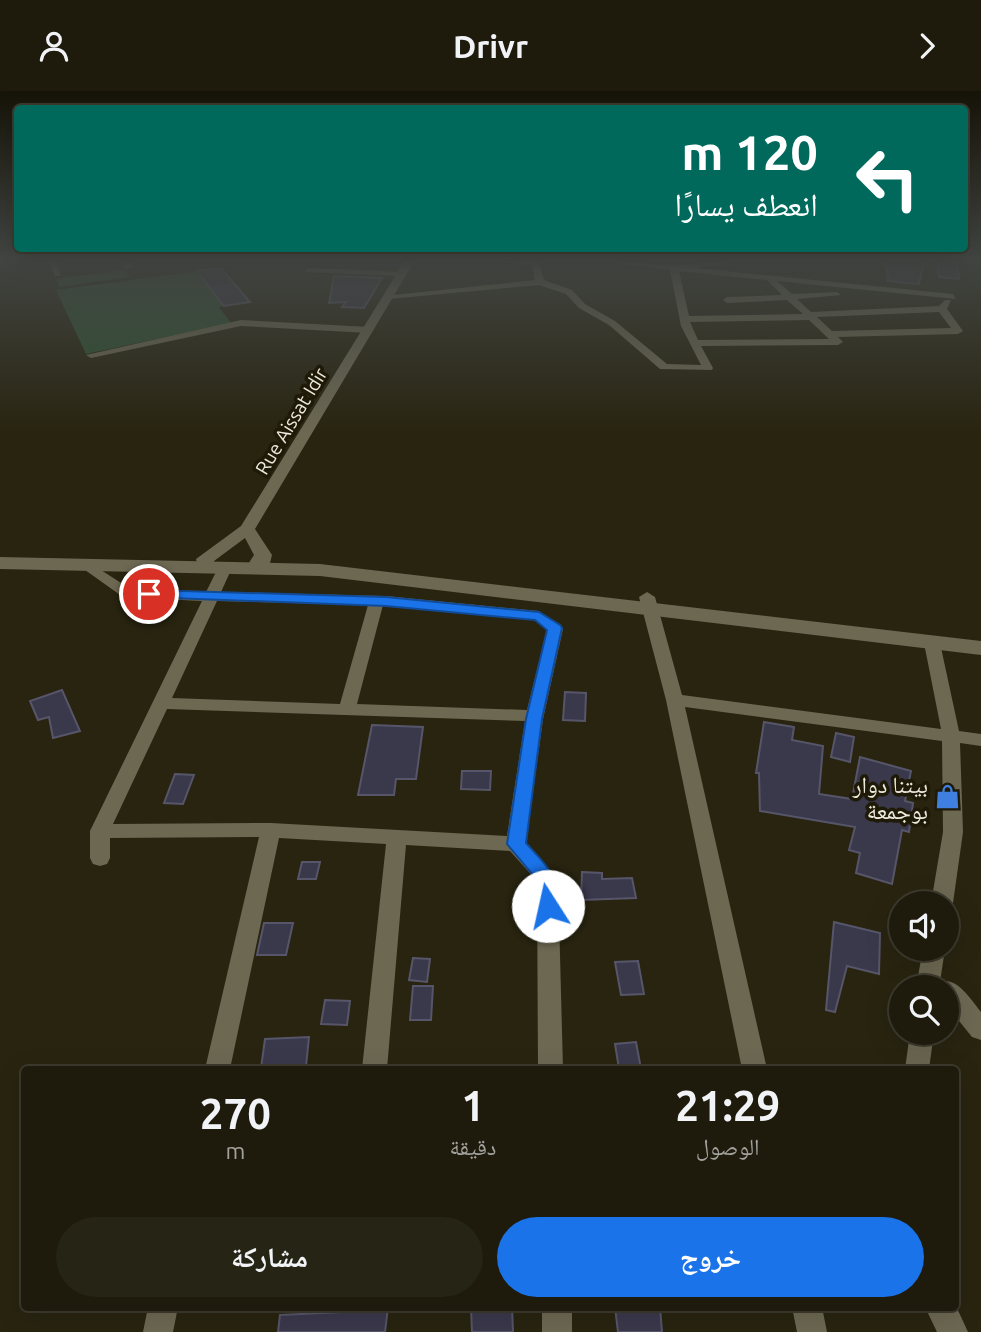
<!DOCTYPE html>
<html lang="ar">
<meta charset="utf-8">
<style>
body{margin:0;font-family:Ubuntu,"Noto Naskh Arabic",sans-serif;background:#262415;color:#f1f3f6;direction:rtl;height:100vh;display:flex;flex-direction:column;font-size:26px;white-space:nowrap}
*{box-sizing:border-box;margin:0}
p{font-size:23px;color:#a1a19d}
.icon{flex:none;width:38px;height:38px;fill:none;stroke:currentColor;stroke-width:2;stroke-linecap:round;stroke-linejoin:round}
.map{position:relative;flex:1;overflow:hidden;direction:ltr}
.sheet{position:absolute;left:21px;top:975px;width:938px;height:245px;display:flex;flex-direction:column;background:#1e1b0c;border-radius:7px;box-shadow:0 7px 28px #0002,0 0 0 2px #3c392d;direction:rtl}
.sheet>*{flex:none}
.banner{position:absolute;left:14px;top:14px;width:954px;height:147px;border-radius:7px;box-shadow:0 7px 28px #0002,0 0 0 2px #3c392d;direction:rtl;background:#00695c;color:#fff;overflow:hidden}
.controls{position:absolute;left:889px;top:800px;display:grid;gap:14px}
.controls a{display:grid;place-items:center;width:70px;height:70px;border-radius:50%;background:#1e1b0c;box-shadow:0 7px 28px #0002,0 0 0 2px #3c392d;font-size:35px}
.pin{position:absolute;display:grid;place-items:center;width:60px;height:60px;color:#fff;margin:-30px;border:4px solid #fff;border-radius:50%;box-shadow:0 2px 7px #0007}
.me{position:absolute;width:77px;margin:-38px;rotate:350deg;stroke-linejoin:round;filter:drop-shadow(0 0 5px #0008)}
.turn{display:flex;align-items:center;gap:24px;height:147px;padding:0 35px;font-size:32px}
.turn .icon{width:91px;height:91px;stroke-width:2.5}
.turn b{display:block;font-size:49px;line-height:60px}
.eta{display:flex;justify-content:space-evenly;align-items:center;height:119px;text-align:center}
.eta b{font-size:42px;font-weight:700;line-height:49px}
.cta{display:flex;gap:14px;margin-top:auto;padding:14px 35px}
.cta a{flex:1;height:80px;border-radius:42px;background:#1a73e8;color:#fff;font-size:28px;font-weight:700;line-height:80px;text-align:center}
.cta a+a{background:#262415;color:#f1f3f6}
header{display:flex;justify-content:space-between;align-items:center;height:91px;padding:0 35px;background:#1e1b0c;font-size:32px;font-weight:700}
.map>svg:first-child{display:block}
.green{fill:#2f5232}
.building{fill:#3a384b;stroke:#575569;stroke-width:2}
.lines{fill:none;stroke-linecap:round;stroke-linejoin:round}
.minor{fill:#6c6852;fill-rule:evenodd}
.tertiary{fill:#6c6852;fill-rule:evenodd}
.secondary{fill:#6c6852;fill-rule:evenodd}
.route{fill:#1a73e8;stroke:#114b97;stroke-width:2}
.labels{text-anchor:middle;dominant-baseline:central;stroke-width:7;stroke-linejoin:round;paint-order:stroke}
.far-street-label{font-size:19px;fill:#eceadd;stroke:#1f1a07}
.poi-label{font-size:23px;fill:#eceadd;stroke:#1f1a07;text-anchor:end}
</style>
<header><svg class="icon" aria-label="forward" viewBox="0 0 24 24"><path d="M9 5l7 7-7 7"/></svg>Drivr<svg class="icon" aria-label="person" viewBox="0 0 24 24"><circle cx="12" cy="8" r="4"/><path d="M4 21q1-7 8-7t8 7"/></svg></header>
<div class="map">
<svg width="981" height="1241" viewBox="0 0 981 1241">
<rect width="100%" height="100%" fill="#282410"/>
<g class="green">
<path d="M 221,177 L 250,211 L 219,216 L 231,232 L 86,263 L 56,199 Z"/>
<path d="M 124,179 L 130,186 L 59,196 L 55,188 Z"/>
</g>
<g class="building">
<path d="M 886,169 L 924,170 L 919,193 L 888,190 Z"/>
<path d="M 937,169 L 956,169 L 959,188 L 939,186 Z"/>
<path d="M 221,177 L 250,211 L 224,215 L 197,180 Z"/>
<path d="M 334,185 L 382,187 L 364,217 L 342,216 L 346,211 L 329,212 Z"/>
<path d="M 62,599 L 80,640 L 53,647 L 49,626 L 38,629 L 30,610 Z"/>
<path d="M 565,601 L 586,602 L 585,630 L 563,629 Z"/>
<path d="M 764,631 L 794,636 L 792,649 L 823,655 L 819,703 L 852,708 L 860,666 L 911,680 L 905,710 L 913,712 L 909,741 L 902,739 L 892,793 L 856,782 L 860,762 L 849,759 L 855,736 L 760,720 L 759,682 L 756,682 Z"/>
<path d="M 372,634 L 423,636 L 416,688 L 396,688 L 394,704 L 358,704 Z"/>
<path d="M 836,642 L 854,646 L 850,671 L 831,666 Z"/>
<path d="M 462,680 L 491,680 L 490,699 L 461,698 Z"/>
<path d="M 175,683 L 194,684 L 183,713 L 164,712 Z"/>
<path d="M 302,771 L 320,771 L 316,788 L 298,788 Z"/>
<path d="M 582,781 L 602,782 L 602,788 L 632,787 L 636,807 L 581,809 Z"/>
<path d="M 834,831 L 880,842 L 879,883 L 847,875 L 835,921 L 826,919 Z"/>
<path d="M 264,832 L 293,832 L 286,864 L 257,864 Z"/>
<path d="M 413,867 L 430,868 L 427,891 L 409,889 Z"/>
<path d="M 638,870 L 644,903 L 621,904 L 615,871 Z"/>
<path d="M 413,895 L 433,895 L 431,929 L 410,929 Z"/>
<path d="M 325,909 L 350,910 L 347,934 L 321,933 Z"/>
<path d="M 309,946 L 306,975 L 261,977 L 265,948 Z"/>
<path d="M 636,951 L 641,978 L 619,978 L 615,953 Z"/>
<path d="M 364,1216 L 388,1216 L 385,1241 L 278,1241 L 280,1224 L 364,1220 Z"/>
<path d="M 471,1216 L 512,1216 L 513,1241 L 472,1241 Z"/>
<path d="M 615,1216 L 660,1216 L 662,1241 L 618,1241 Z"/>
</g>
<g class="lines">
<g class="minor">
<path d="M 48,169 L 56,169 L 61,185 L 55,185 Z"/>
<path d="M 120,169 L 128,169 L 133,176 L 126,178 Z"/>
<path d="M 479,169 L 548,169 L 539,172 L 544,189 L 572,199 L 585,213 L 615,230 L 667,273 L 701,274 L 681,235 L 670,179 L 593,169 L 674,175 L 744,169 L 696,177 L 953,203 L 956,208 L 777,190 L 792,203 L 837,201 L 841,204 L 797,208 L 811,221 L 939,215 L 945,209 L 951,209 L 947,218 L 963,240 L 958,243 L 838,246 L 843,251 L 838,254 L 701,255 L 713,277 L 712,279 L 660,278 L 609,234 L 579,217 L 566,203 L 539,194 L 388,208 L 384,205 L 535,189 L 532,174 ZM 679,180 L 767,189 L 782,204 L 727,206 L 723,209 L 727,212 L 787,209 L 803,223 L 689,225 ZM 939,221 L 951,237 L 832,240 L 817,226 ZM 809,229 L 829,248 L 698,249 L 690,231 Z"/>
<path d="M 308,177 L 402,181 L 406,183 L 402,185 L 305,181 Z"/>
<path d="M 241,229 L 369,236 L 374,239 L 369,242 L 241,235 L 91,267 L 86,264 Z"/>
<path d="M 90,472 L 132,499 L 206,501 L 217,479 L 224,475 L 231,479 L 221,501 L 386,505 L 539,520 L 561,535 L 563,538 L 543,628 L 526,751 L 558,788 L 563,978 L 538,978 L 537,790 L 510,760 L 406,754 L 387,978 L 362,978 L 386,753 L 279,747 L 230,978 L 205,978 L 259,746 L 110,747 L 110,767 L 107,773 L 100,775 L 93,773 L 90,767 L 90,740 L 202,510 L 123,506 L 85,479 L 85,473 ZM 217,510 L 368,514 L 340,613 L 172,607 ZM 383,514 L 535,529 L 547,539 L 527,619 L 357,613 ZM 167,618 L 525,630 L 507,745 L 271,732 L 113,733 Z"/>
<path d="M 647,501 L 655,506 L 682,604 L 941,638 L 924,552 L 932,547 L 940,552 L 959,640 L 981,643 L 981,655 L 960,652 L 963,741 L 953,812 L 947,819 L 947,812 L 931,812 L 943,741 L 942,650 L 685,616 L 767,978 L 742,978 L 666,609 L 639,506 Z"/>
<path d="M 923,858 L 945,858 L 940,891 C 957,885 971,909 981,921 L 981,949 L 972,946 L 947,915 L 947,896 L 916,896 Z"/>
<path d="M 910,942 L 934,942 L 929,978 L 905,978 Z"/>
<path d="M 956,1215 L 968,1241 L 937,1241 L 925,1216 Z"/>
<path d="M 148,1216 L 178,1216 L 173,1241 L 143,1241 Z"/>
<rect x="542" y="1216" width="30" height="25"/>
<path d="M 792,1216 L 822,1216 L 827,1241 L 797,1241 Z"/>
</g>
<path class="tertiary" d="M 405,169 L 415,169 L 255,438 L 272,464 L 270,472 L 260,482 L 248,482 L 245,478 L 254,464 L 245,447 L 214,470 L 211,482 L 199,482 L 196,468 L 241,435 Z"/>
<path class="secondary" d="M 0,466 L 320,473 L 981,550 L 981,564 L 320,485 L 0,478 Z"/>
</g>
<linearGradient id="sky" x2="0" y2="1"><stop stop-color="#161409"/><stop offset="0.49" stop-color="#424542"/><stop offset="1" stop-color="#424542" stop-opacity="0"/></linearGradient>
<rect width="981" height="343" fill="url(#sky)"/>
<path class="route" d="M 149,499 L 386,506 L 539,521 L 560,534 L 562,537 L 542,628 L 526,752 C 542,770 569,793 555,821 L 541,821 L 538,790 L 507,753 L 526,628 L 547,539 L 535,529 L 386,515 L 145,506 L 145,500 Z"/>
<defs>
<symbol id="shop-bare" viewBox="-9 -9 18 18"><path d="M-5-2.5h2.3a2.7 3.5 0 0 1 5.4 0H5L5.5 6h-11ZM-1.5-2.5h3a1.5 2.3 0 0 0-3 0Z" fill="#3f7fe0" stroke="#1f1a07" stroke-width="2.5" paint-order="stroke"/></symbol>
</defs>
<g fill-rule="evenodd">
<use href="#shop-bare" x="930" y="688" width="35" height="35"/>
</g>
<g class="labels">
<g class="far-street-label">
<text transform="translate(291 330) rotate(-59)">Rue Aissat Idir</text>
</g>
<g class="poi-label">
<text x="928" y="693">بيتنا دوار<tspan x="928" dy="26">بوجمعة</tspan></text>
</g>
</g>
</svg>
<div class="controls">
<a><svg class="icon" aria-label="sound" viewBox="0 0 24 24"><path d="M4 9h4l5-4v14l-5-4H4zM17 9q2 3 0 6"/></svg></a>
<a><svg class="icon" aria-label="search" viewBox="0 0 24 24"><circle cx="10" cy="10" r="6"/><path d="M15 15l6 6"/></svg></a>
</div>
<div class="pin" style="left:149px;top:503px;background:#d93025"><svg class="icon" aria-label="arrive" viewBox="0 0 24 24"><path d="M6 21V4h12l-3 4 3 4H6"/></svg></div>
<svg class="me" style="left:548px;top:815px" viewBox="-20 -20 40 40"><circle r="19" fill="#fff"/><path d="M0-13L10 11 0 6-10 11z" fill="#1a73e8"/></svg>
<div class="banner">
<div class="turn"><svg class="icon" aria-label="left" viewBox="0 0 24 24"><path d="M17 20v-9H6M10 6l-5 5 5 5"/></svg><div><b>120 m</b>انعطف يسارًا</div></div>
</div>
<section class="sheet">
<div class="eta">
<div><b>21:29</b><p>الوصول</p></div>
<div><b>1</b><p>دقيقة</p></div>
<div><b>270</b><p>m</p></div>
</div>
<div class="cta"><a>خروج</a><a>مشاركة</a></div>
</section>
</div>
